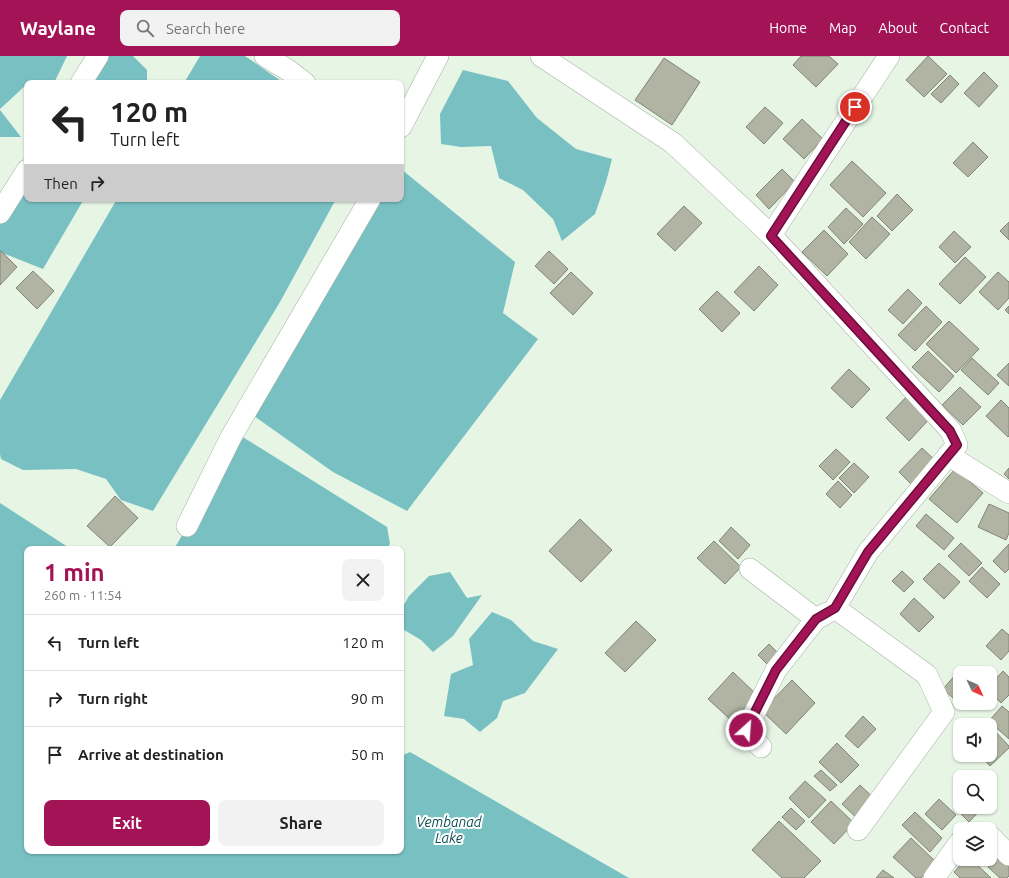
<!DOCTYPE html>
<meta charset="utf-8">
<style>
body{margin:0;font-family:Ubuntu,sans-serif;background:#f2f2f2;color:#222;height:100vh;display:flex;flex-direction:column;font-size:15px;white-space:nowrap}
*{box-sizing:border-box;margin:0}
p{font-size:13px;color:#767676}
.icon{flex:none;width:22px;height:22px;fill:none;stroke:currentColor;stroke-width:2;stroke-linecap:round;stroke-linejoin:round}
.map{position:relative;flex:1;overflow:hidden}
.drawer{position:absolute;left:24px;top:490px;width:380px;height:308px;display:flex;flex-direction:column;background:#fff;border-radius:8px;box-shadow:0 1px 3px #0004}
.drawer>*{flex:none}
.top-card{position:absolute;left:24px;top:24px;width:380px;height:122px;border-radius:8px;box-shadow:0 1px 3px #0004;background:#fff;color:#222;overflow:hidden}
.needle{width:26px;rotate:134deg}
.controls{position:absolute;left:953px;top:610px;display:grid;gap:8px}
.controls a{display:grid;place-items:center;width:44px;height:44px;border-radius:8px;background:#fff;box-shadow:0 1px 3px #0004;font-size:20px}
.pin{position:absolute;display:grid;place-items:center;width:34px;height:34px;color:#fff;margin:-17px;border:2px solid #fff;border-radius:50%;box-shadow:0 1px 4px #0007}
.me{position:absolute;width:44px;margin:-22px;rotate:26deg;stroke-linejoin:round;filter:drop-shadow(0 0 3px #0008)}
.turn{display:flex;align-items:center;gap:14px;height:84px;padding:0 20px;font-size:18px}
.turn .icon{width:52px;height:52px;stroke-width:2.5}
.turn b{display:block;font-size:28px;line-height:34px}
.then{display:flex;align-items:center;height:38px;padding:0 20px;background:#0003;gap:8px;font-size:15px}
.round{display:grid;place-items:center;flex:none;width:42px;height:42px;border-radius:8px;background:#f2f2f2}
.head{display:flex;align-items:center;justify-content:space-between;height:68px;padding:0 20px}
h1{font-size:24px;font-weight:700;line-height:30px;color:#a31457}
.action{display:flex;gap:8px;margin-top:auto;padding:8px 20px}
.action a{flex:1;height:46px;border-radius:8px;background:#a31457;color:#fff;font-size:16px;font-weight:700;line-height:46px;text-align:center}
.action a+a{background:#f2f2f2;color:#222}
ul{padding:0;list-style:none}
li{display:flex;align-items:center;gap:12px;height:56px;padding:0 20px;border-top:1px solid #e0e0e0}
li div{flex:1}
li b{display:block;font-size:15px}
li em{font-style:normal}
header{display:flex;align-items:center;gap:24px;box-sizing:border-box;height:56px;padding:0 20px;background:#a31457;color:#fff}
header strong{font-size:19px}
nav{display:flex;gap:22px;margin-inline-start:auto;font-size:14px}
.search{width:280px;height:36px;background:#f2f2f2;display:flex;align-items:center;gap:10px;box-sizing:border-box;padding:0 14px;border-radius:8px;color:#767676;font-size:15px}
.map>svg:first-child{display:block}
.water{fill:#78c0c2}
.building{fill:#b2b4a3;stroke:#828474}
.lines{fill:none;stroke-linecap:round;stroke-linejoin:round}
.street-casing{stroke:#a5b2a3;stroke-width:22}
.street{stroke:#fff;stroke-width:21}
.route-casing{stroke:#6a0d39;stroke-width:10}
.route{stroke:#a31457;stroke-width:7}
.labels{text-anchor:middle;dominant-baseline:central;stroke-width:4;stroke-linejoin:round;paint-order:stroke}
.water-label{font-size:14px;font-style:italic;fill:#0e4f51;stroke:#fff}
</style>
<header>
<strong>Waylane</strong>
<div class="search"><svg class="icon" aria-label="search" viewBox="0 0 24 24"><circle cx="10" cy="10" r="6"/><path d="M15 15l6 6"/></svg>Search here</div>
<nav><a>Home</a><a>Map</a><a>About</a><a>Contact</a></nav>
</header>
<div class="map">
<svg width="1009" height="822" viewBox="0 0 1009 822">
<rect width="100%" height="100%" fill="#e7f5e5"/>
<g class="water">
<path d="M 0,0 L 67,0 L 54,27 L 27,27 L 27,28 L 0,53 Z"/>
<path d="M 96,0 L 133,0 L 147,14 L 147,27 L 80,27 Z"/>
<path d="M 200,0 L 245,0 L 284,27 L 184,27 Z"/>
<path d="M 463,14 L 508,25 L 537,62 L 576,93 L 612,103 L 606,126 L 595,158 L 562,185 L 553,163 L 523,134 L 499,122 L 491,90 L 461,91 L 441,88 L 440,58 Z"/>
<path d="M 0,54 L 21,81 L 0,81 Z"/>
<path d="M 401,113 L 515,206 L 503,257 L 538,283 L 407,455 L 333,416 L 251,358 L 369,143 L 401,143 Z"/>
<path d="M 27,116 L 27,143 L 84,143 L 43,213 L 0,196 L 0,161 Z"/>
<path d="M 117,143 L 336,143 L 280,246 L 153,455 L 121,444 L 106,423 L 76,413 L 23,414 L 1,403 L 0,398 L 0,344 Z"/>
<path d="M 241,380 L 387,471 L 390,488 L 387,493 L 174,493 Z"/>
<path d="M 0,447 L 71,493 L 27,493 L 27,795 L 401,795 L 401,700 L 410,696 L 629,822 L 0,822 Z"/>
<path d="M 450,516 L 467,542 L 482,539 L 453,580 L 433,596 L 421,584 L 401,572 L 401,554 L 409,540 L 429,520 Z"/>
<path d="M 492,556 L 511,564 L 533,585 L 558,593 L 525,637 L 503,645 L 497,662 L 480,676 L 464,663 L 444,660 L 451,618 L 473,609 L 469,583 Z"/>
</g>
<g class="building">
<path d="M 801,0 L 829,0 L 838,8 L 816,31 L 793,9 Z"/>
<path d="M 928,0 L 947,18 L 924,41 L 906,24 Z"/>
<path d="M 664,2 L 700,26 L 672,69 L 635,44 Z"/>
<path d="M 984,16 L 998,30 L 979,51 L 964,37 Z"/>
<path d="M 950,19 L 959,28 L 941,47 L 931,38 Z"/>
<path d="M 765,51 L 783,67 L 764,88 L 746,71 Z"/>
<path d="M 802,63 L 823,83 L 804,103 L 783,83 Z"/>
<path d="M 973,86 L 988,101 L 968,121 L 953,107 Z"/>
<path d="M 852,105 L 886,137 L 863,161 L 830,129 Z"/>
<path d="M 782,113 L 795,126 L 769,153 L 756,139 Z"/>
<path d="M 897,138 L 913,154 L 892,175 L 877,160 Z"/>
<path d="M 684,150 L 702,167 L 675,195 L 657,178 Z"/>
<path d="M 846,152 L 863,168 L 844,188 L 828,171 Z"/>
<path d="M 872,161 L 890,178 L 866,203 L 849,186 Z"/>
<path d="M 1009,166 L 1009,184 L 1000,175 Z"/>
<path d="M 824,174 L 848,198 L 827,220 L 802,196 Z"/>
<path d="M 954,175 L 971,191 L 955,207 L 939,191 Z"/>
<path d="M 1,195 L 17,211 L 0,229 L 0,196 Z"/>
<path d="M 549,195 L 568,213 L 554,228 L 535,210 Z"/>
<path d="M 965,201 L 986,221 L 960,248 L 939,228 Z"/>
<path d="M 759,210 L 778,229 L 754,255 L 734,236 Z"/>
<path d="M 33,215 L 54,235 L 37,253 L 16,232 Z"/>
<path d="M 571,216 L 593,237 L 573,259 L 550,237 Z"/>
<path d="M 998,216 L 1009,226 L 1009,242 L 998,254 L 979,236 Z"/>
<path d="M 908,233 L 922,247 L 903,268 L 888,254 Z"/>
<path d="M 717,235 L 740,257 L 722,276 L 699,253 Z"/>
<path d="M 926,250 L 942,266 L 915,295 L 898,279 Z"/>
<path d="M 1009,250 L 1009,258 L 1005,254 Z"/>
<path d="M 949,265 L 979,293 L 956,317 L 926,288 Z"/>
<path d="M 928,295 L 954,320 L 939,336 L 912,311 Z"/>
<path d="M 972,302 L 999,327 L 988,339 L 961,314 Z"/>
<path d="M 1009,307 L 1009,330 L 997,319 Z"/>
<path d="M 849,313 L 870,333 L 852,352 L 831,332 Z"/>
<path d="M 960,331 L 981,351 L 963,369 L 942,349 Z"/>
<path d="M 910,337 L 933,359 L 909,385 L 886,362 Z"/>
<path d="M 1001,344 L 1009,352 L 1009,380 L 1008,381 L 986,360 Z"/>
<path d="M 922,392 L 937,406 L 914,431 L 899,416 Z"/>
<path d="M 836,393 L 850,406 L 833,424 L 819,410 Z"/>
<path d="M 854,407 L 869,421 L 854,437 L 839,422 Z"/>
<path d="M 1009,412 L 1009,423 L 1004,418 Z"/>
<path d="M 955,413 L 983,437 L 957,467 L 929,443 Z"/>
<path d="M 838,425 L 852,439 L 840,452 L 826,438 Z"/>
<path d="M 115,440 L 138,462 L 110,491 L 87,470 Z"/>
<path d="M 989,448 L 1009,457 L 1009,477 L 1006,484 L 978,471 Z"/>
<path d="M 926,458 L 954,482 L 944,494 L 916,470 Z"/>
<path d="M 580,463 L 612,494 L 581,526 L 549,495 Z"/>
<path d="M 731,471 L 750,489 L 738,503 L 719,485 Z"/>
<path d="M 714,485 L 741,511 L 725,528 L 697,502 Z"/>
<path d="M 961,487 L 982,507 L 969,520 L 948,500 Z"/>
<path d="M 1009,488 L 1009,513 L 1005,517 L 993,505 Z"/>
<path d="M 939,507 L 960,526 L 944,543 L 923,523 Z"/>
<path d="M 982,511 L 1000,528 L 987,542 L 969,525 Z"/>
<path d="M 902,515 L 914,526 L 904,536 L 892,525 Z"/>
<path d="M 914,542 L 934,561 L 919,576 L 900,558 Z"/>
<path d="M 636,565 L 656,584 L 625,616 L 605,597 Z"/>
<path d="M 1002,573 L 1009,579 L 1009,595 L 1001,604 L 986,590 Z"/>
<path d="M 769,588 L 780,599 L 769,610 L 758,599 Z"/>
<path d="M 963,610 L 972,617 L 960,617 L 960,647 L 964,647 L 961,649 L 943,633 Z"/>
<path d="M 1003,615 L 1009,621 L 1009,639 L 1001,647 L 990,636 L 990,629 Z"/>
<path d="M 733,616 L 757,639 L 732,665 L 708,643 Z"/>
<path d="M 792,624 L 815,647 L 786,678 L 762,655 Z"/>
<path d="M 1002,650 L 1009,656 L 1009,683 L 989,665 Z"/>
<path d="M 863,660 L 876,673 L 858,692 L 845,680 Z"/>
<path d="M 990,670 L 1009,690 L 1009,692 L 990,710 L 980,699 L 990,699 Z"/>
<path d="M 837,687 L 859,709 L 841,727 L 819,706 Z"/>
<path d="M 821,714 L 837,729 L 830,735 L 814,720 Z"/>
<path d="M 805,725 L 826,744 L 809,762 L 789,742 Z"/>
<path d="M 860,729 L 878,746 L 860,765 L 842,748 Z"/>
<path d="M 939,743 L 956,759 L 942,774 L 925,758 Z"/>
<path d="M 960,743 L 960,751 L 983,751 L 969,766 L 953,750 Z"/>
<path d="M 831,745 L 854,767 L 834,788 L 811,766 Z"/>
<path d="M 791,752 L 805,765 L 796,774 L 782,761 Z"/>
<path d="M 915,756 L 942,782 L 930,796 L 902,769 Z"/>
<path d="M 779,765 L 821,805 L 804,822 L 782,822 L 752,794 Z"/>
<path d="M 911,782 L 936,806 L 921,822 L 916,822 L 893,801 Z"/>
<path d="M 1003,796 L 1009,801 L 1009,820 L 1007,822 L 1000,822 L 988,811 Z"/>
<path d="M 966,803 L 971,803 L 991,822 L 960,822 L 954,816 Z"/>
<path d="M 883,814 L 894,822 L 876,822 Z"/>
</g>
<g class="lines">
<defs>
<g id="street">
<path d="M 265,0 L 288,14 L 305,27"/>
<path d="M 541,0 L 673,87 L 771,179 L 951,375 L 957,389 L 868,496 L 835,552 L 927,619 L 944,656 L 858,774"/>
<path d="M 81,27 L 98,0"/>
<path d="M 401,71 L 438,0"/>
<path d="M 0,157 L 27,114"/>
<path d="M 771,179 L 889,0"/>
<path d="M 948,399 L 1009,437"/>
<path d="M 187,470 L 231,381 L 370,143"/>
<path d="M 750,513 L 816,563 L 827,557"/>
<path d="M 761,691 L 746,674 L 776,614 L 816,563"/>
<path d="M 990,780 L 1009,799"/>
<path d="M 934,822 L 960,786"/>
</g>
</defs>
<use href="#street" class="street-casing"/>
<use href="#street" class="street"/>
</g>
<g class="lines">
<defs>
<path id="route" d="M 746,674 L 776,614 L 816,563 L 835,552 L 868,496 L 957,389 L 950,375 L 771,180 L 855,51"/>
</defs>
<use href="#route" class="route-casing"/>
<use href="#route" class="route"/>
</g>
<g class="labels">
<g class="water-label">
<text x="449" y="766">Vembanad<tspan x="449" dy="16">Lake</tspan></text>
</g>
</g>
</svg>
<div class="controls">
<a><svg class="needle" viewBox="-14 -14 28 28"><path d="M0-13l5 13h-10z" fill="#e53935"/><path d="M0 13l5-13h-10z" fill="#767676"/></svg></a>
<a><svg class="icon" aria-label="sound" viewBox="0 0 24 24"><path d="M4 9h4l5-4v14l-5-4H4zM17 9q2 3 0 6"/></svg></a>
<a><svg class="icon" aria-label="search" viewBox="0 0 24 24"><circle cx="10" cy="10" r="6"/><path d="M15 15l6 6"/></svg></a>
<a><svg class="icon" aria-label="layers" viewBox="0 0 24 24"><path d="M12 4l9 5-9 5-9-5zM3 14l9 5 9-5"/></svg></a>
</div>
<div class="pin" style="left:855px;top:51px;background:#d93025"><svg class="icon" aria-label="arrive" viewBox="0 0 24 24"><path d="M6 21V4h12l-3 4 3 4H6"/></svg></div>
<svg class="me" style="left:746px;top:674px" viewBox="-20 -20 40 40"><circle r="17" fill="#a31457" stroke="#fff" stroke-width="3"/><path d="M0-11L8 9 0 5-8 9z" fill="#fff"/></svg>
<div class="top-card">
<div class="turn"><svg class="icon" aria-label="left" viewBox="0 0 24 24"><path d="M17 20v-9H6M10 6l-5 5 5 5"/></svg><div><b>120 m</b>Turn left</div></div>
<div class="then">Then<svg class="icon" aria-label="right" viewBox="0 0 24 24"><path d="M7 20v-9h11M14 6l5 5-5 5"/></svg></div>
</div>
<section class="drawer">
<div class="head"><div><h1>1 min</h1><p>260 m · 11:54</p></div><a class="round"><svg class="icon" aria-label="close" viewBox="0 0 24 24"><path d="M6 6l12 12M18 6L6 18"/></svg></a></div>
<ul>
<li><svg class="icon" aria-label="left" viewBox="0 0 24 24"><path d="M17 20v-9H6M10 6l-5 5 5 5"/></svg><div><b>Turn left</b></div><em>120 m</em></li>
<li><svg class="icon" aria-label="right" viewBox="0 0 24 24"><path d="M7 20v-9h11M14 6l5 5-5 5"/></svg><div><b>Turn right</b></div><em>90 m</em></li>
<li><svg class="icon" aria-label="arrive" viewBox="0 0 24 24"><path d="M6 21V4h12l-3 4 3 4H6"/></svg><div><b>Arrive at destination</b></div><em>50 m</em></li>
</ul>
<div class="action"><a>Exit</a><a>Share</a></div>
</section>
</div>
